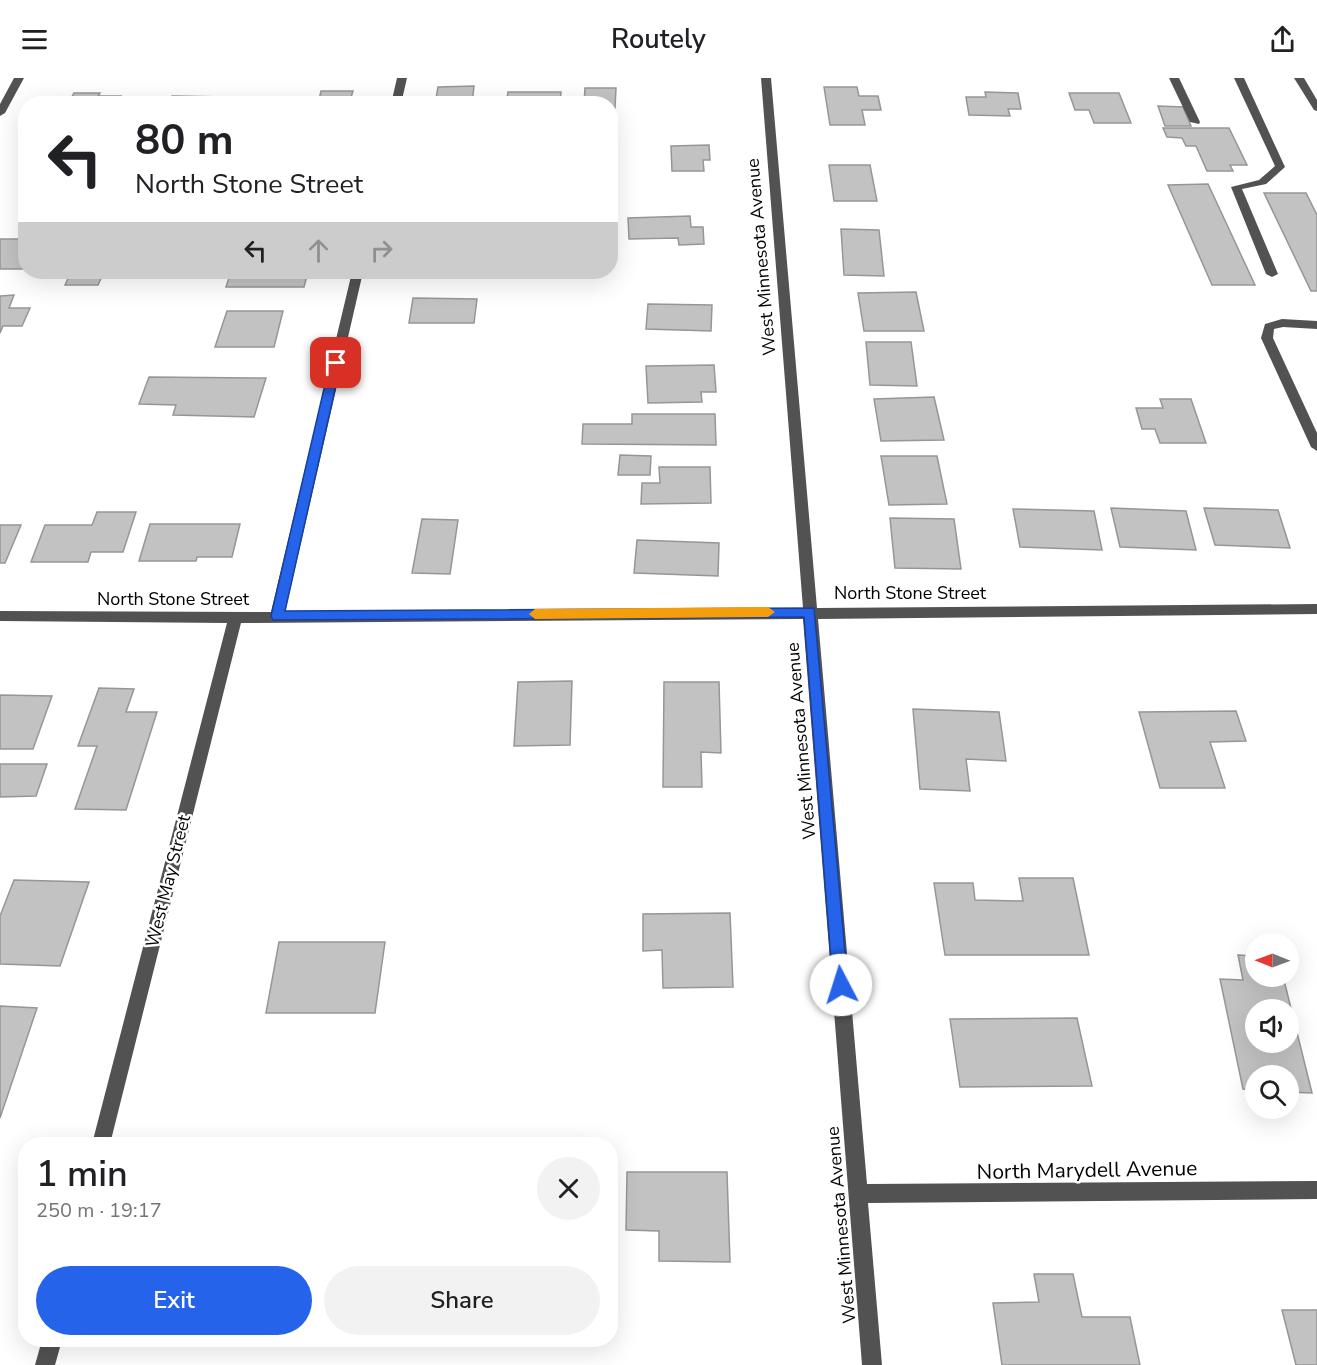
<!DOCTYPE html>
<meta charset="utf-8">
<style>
body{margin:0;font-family:"Nunito Sans",sans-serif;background:#f2f2f2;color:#202124;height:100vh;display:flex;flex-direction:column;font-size:22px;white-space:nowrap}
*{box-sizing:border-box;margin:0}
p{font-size:20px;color:#757577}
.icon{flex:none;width:33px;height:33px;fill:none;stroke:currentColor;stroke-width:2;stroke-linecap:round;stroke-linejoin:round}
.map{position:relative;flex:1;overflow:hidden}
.panel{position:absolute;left:18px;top:1059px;width:600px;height:210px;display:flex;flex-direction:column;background:#fff;border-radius:24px;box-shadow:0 6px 24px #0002}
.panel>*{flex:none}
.hud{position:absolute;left:18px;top:18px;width:600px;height:183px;border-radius:24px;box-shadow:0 6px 24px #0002;background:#fff;color:#202124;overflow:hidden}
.needle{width:39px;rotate:271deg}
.fabs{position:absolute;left:1245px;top:855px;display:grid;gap:12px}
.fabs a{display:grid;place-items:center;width:54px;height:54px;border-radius:50%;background:#fff;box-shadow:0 6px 24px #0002;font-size:30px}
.pin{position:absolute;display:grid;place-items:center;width:51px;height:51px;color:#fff;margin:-26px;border-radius:12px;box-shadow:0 3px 9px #0006}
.me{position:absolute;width:66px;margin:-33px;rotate:355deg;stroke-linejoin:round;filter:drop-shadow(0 0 4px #0008)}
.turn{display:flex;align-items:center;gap:21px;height:126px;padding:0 18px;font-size:27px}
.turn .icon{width:78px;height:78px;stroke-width:2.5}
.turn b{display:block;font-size:42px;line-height:51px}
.lanes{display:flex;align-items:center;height:57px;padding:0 18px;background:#0003;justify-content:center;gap:30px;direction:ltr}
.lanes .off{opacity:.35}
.round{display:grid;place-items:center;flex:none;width:63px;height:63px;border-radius:32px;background:#f2f2f2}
.headline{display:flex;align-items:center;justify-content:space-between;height:102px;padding:0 18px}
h1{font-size:36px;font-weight:600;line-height:45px}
.action{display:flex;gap:12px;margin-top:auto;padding:12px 18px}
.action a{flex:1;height:69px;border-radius:36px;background:#2563eb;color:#fff;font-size:24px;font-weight:600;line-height:69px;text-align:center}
.action a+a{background:#f2f2f2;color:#202124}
header{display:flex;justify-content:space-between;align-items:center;height:78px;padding:0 18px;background:#fff;font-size:27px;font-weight:600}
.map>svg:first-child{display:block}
.building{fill:#c2c2c2;stroke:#969696;stroke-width:1.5;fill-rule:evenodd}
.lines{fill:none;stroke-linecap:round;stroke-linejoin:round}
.minor{fill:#525252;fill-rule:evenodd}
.route{fill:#2563eb;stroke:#184099;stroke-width:1.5}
.slow{fill:#f59e0b}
.labels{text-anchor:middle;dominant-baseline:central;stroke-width:5;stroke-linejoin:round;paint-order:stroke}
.street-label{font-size:18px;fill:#000;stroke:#fff}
.near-street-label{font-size:21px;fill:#000;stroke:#fff}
</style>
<header><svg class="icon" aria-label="menu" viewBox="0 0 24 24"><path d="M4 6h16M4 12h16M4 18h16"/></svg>Routely<svg class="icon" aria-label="share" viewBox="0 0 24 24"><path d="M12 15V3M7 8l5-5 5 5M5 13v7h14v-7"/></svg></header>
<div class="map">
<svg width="1317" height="1287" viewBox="0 0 1317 1287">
<rect width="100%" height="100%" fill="#fff"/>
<g class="building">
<path d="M 474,8 L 472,26 L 435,26 L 438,9 Z"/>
<path d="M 824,9 L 857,9 L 859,18 L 878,18 L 881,32 L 862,32 L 865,47 L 830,47 Z"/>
<path d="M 585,10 L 616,10 L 615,30 L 610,30 L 610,26 L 584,26 Z"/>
<path d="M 321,13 L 353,13 L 349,26 L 318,26 Z"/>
<path d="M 508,14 L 561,14 L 560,26 L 506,26 Z"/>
<path d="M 985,14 L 1018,15 L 1021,31 L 1008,31 L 1010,38 L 969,37 L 966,19 L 986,19 Z"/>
<path d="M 74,15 L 100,15 L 98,18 L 121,18 L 118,26 L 68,26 Z"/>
<path d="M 1069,15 L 1119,15 L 1131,45 L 1094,45 L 1089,32 L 1075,32 Z"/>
<path d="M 172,18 L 227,19 L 224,26 L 168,26 Z"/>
<path d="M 1158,28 L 1183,29 L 1191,48 L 1165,48 Z"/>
<path d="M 1163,50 L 1229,50 L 1247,87 L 1230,87 L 1233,93 L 1207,93 L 1196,68 L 1186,68 L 1182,60 L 1167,59 Z"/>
<path d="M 709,67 L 710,82 L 703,82 L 704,93 L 672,93 L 671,68 Z"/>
<path d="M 829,87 L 870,87 L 877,123 L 834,123 Z"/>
<path d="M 1208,106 L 1255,207 L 1212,207 L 1168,107 Z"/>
<path d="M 1264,115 L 1306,115 L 1317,137 L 1317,213 L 1311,213 Z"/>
<path d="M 690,138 L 691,149 L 703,149 L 704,166 L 679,167 L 678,160 L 629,161 L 628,140 Z"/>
<path d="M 841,151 L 879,152 L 884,198 L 844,197 Z"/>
<path d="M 0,161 L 25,161 L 23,165 L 26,165 L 26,191 L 0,191 Z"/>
<path d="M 71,194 L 104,194 L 98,207 L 65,207 Z"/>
<path d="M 231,194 L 308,194 L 304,209 L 226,209 Z"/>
<path d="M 916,214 L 924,253 L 864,253 L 858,215 Z"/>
<path d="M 14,217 L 9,230 L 30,230 L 22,248 L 3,248 L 0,255 L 0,218 Z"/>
<path d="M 413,220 L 477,221 L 474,245 L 409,245 Z"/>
<path d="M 648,226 L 712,227 L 711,253 L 646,251 Z"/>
<path d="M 227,233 L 283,233 L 274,269 L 215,269 Z"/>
<path d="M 866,264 L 911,264 L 917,308 L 870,307 Z"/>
<path d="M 714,287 L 716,314 L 701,314 L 702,324 L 648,325 L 646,288 Z"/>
<path d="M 149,299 L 266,300 L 254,339 L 173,337 L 176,327 L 139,326 Z"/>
<path d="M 934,319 L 944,362 L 881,363 L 874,321 Z"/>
<path d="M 1160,321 L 1191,321 L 1206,365 L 1160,365 L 1155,351 L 1142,351 L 1136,330 L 1163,330 Z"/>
<path d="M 632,336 L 715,336 L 716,367 L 582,366 L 583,346 L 632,346 Z"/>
<path d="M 620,377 L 651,378 L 650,397 L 618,397 Z"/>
<path d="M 881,378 L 937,378 L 947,426 L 889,427 Z"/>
<path d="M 659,389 L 710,389 L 711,425 L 641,426 L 642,405 L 660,405 Z"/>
<path d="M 1111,430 L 1186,433 L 1196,472 L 1120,469 Z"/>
<path d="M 1204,430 L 1278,432 L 1290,470 L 1215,467 Z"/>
<path d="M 1013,431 L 1094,433 L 1102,472 L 1020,469 Z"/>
<path d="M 97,434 L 136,434 L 123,474 L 91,474 L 88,484 L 31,484 L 45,447 L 92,447 Z"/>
<path d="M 890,440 L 954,441 L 961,491 L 895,490 Z"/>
<path d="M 422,441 L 458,442 L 450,496 L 412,495 Z"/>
<path d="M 150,446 L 240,446 L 232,479 L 197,479 L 196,483 L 139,483 Z"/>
<path d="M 0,447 L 21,447 L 5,485 L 0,485 Z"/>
<path d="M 637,462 L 719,465 L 718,498 L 634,495 Z"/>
<path d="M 572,603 L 570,667 L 514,668 L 518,604 Z"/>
<path d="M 664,604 L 719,604 L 721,675 L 701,674 L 702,709 L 663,709 Z"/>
<path d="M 99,610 L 134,611 L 126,634 L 157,634 L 126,732 L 75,731 L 97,668 L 78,668 Z"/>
<path d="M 0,617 L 52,618 L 33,671 L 0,671 Z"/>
<path d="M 913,631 L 999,634 L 1006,683 L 966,681 L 970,713 L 920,711 Z"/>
<path d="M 1236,633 L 1246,663 L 1210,664 L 1225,710 L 1160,710 L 1139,634 Z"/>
<path d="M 0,686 L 47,686 L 36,718 L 0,719 Z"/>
<path d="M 1019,800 L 1073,800 L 1089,877 L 945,877 L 934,805 L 973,805 L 975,822 L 1023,823 Z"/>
<path d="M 14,802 L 89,804 L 60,888 L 0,886 L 0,838 Z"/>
<path d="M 730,835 L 733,909 L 663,910 L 662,872 L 643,873 L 643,836 Z"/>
<path d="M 279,864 L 385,864 L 375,935 L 266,935 Z"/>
<path d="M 1238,877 L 1256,878 L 1256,898 L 1283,898 L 1312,1015 L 1288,1014 L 1288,998 L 1256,998 L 1256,1012 L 1243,1011 L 1220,901 L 1243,902 ZM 1256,932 L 1288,932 L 1288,964 L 1256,964 Z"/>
<path d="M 0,928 L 37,930 L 0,1040 Z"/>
<path d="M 1077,940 L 1092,1008 L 960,1009 L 950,941 Z"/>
<path d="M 627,1094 L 727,1094 L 730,1184 L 659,1183 L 659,1153 L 626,1152 Z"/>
<path d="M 1034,1196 L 1073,1196 L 1082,1239 L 1130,1239 L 1140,1287 L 1002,1287 L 993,1225 L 1039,1224 Z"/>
<path d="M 1282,1232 L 1317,1232 L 1317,1287 L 1296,1287 Z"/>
<path d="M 212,1262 L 290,1262 L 289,1266 L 211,1267 Z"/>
</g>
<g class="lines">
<g class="minor">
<path d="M 14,0 L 24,0 L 5,35 L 0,38 L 0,26 Z"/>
<path d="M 397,0 L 407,0 L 401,26 L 391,26 Z"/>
<path d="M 761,0 L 771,0 L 817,530 L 1317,526 L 1317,536 L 818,541 L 867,1106 L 1317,1103 L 1317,1121 L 868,1125 L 882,1287 L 862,1287 L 803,541 L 241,545 L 110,1066 L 92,1066 L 227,545 L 0,543 L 0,533 L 271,534 L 352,194 L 363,194 L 285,534 L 803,530 Z"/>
<path d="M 1169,0 L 1179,0 L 1200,44 L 1199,46 L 1190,44 Z"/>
<path d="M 1234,0 L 1244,0 L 1285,89 L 1266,106 L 1242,111 L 1278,196 L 1272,199 L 1266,196 L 1231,109 L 1259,102 L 1275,88 Z"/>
<path d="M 1294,0 L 1304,0 L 1317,22 L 1317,33 L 1314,32 Z"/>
<path d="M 1282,241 L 1317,243 L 1317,251 L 1283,249 L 1274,251 L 1273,260 L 1317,355 L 1317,373 L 1311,369 L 1261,260 L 1265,246 Z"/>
<path d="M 42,1262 L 62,1262 L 55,1287 L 35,1287 Z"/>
</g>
</g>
<path class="route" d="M 336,282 L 341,285 L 285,533 L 814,530 L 848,907 L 846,912 L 841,914 L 835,912 L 833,907 L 804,539 L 273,542 L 271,538 L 330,285 Z"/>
<path class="slow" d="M 768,529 L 775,534 L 768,539 L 535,541 L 529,536 L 535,531 Z"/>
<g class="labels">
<g class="street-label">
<text transform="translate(761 179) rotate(-95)">West Minnesota Avenue</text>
<text x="910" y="515">North Stone Street</text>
<text x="173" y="521">North Stone Street</text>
<text transform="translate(801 663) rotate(-95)">West Minnesota Avenue</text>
<text transform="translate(168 803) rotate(-76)">West May Street</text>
<text transform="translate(841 1147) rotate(-95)">West Minnesota Avenue</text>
</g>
<g class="near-street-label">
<text transform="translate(1087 1092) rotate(-1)">North Marydell Avenue</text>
</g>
</g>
</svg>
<div class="fabs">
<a><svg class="needle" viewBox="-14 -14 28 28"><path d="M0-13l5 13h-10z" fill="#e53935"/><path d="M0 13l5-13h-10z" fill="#757577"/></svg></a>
<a><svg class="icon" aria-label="sound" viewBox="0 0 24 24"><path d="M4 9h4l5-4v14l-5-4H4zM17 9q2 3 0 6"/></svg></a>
<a><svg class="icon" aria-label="search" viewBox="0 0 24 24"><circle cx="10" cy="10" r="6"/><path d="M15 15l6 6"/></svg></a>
</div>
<div class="pin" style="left:336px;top:285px;background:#d93025"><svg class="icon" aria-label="arrive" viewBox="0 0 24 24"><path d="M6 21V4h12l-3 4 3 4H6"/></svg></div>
<svg class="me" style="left:841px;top:907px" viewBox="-20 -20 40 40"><circle r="19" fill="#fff"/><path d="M0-13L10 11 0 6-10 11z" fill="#2563eb"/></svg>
<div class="hud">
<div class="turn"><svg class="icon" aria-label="left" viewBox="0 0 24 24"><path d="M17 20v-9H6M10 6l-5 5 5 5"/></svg><div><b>80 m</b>North Stone Street</div></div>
<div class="lanes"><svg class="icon" aria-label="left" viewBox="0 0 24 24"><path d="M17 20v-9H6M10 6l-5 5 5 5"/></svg><svg class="icon off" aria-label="ahead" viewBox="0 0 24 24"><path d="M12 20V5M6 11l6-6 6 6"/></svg><svg class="icon off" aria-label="right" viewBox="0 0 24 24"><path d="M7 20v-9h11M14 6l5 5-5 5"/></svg></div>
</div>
<section class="panel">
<div class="headline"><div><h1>1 min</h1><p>250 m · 19:17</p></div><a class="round"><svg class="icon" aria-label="close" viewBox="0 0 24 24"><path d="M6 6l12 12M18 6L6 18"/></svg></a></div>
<div class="action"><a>Exit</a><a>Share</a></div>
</section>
</div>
